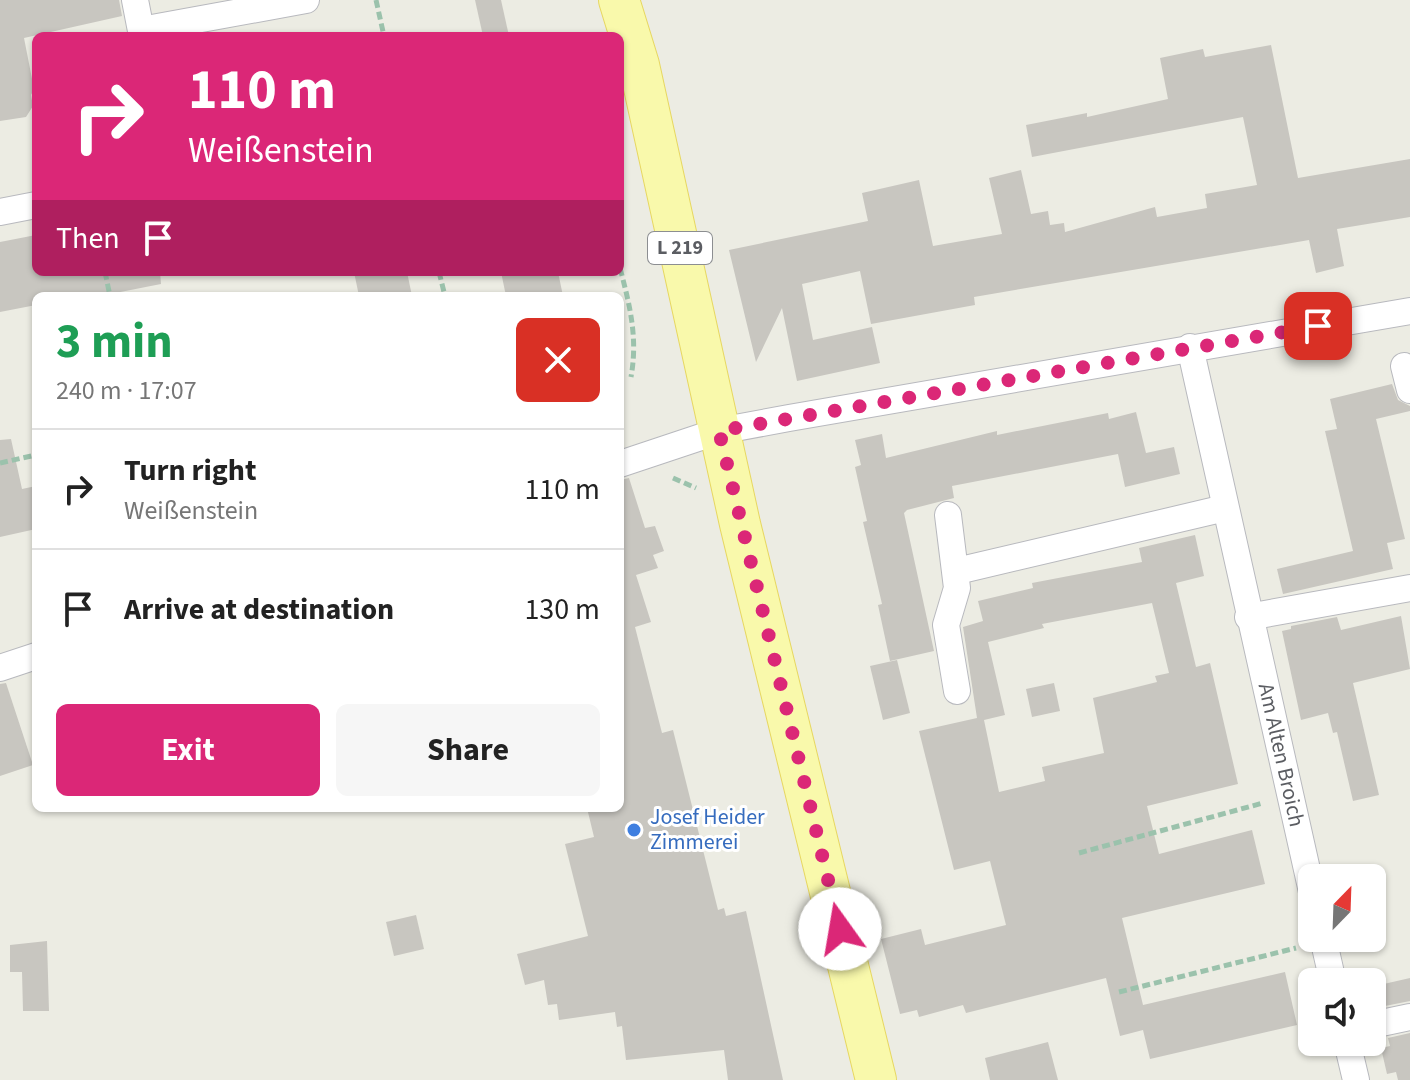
<!DOCTYPE html>
<meta charset="utf-8">
<style>
body{margin:0;font-family:"Source Sans 3",sans-serif;background:#f6f6f6;color:#222;height:100vh;display:flex;flex-direction:column;font-size:30px;white-space:nowrap}
*{box-sizing:border-box;margin:0}
p{font-size:26px;color:#767676}
.icon{flex:none;width:44px;height:44px;fill:none;stroke:currentColor;stroke-width:2;stroke-linecap:round;stroke-linejoin:round}
.map{position:relative;flex:1;overflow:hidden}
.side{position:absolute;left:32px;top:292px;width:592px;height:520px;display:flex;flex-direction:column;background:#fff;border-radius:12px;box-shadow:0 2px 6px #0004}
.side>*{flex:none}
.guide{position:absolute;left:32px;top:32px;width:592px;height:244px;border-radius:12px;box-shadow:0 2px 6px #0004;background:#db2777;color:#fff;overflow:hidden}
.needle{width:52px;rotate:23deg}
.controls{position:absolute;left:1298px;top:864px;display:grid;gap:16px}
.controls a{display:grid;place-items:center;width:88px;height:88px;border-radius:12px;background:#fff;box-shadow:0 2px 6px #0004;font-size:40px}
.pin{position:absolute;display:grid;place-items:center;width:68px;height:68px;color:#fff;margin:-34px;border-radius:16px;box-shadow:0 4px 12px #0006}
.me{position:absolute;width:88px;margin:-44px;rotate:347deg;stroke-linejoin:round;filter:drop-shadow(0 0 6px #0008)}
.turn{display:flex;align-items:center;gap:28px;height:168px;padding:0 24px;font-size:36px}
.turn .icon{width:104px;height:104px;stroke-width:2.5}
.turn b{display:block;font-size:56px;line-height:68px}
.then{display:flex;align-items:center;height:76px;padding:0 24px;background:#0003;gap:16px;font-size:30px}
.round{display:grid;place-items:center;flex:none;width:84px;height:84px;border-radius:12px;background:#f6f6f6}
.overview{display:flex;align-items:center;justify-content:space-between;height:136px;padding:0 24px}
h1{font-size:48px;font-weight:700;line-height:60px;color:#1e9e55}
.primary-button{display:flex;gap:16px;margin-top:auto;padding:16px 24px}
.primary-button a{flex:1;height:92px;border-radius:12px;background:#db2777;color:#fff;font-size:32px;font-weight:700;line-height:92px;text-align:center}
.primary-button a+a{background:#f6f6f6;color:#222}
ul{padding:0;list-style:none}
li{display:flex;align-items:center;gap:24px;height:120px;padding:0 24px;border-top:2px solid #e0e0e0}
li div{flex:1}
li b{display:block;font-size:30px}
li em{font-style:normal}
.map>svg:first-child{display:block}
.building{fill:#c8c6c0;fill-rule:evenodd}
.lines{fill:none;stroke-linecap:round;stroke-linejoin:round}
.street-casing{stroke:#b8b9be;stroke-width:28}
.primary-casing{stroke:#e7d761;stroke-width:42}
.path{stroke:#9bc2ac;stroke-width:5;stroke-dasharray:8 4;stroke-linecap:butt}
.street{stroke:#fff;stroke-width:26}
.primary{stroke:#f9f9ab;stroke-width:40}
.route{stroke:#db2777;stroke-width:14;stroke-dasharray:0 25.2}
.shop-dot{fill:#3f7fe0;stroke:#fff;stroke-width:3}
.labels{text-anchor:middle;dominant-baseline:central;stroke-width:6;stroke-linejoin:round;paint-order:stroke}
.shield{fill:#fff;stroke:#8c8e91;stroke-width:2}
.shield-label{font-size:20px;font-weight:bold;fill:#5b5d62}
.street-label{font-size:22px;fill:#5b5d62;stroke:#fff}
.shop-label{font-size:22px;fill:#366cbe;stroke:#fff;text-anchor:start}
</style>
<div class="map">
<svg width="1410" height="1080" viewBox="0 0 1410 1080">
<rect width="100%" height="100%" fill="#ecece3"/>
<g class="building">
<path d="M 0,0 L 119,0 L 122,16 L 24,38 L 34,89 L 31,95 L 33,106 L 26,117 L 0,121 Z"/>
<path d="M 475,0 L 501,0 L 509,36 L 483,36 Z"/>
<path d="M 1271,45 L 1298,178 L 1410,159 L 1410,217 L 1337,229 L 1344,266 L 1316,273 L 1309,240 L 974,297 L 975,305 L 871,324 L 860,271 L 802,284 L 813,340 L 872,327 L 880,363 L 797,381 L 782,308 L 756,362 L 729,250 L 868,221 L 862,193 L 919,180 L 933,246 L 1002,234 L 989,178 L 1021,170 L 1031,214 L 1048,211 L 1050,225 L 1064,223 L 1065,232 L 1155,207 L 1157,217 L 1207,208 L 1205,194 L 1257,185 L 1243,117 L 1032,157 L 1026,125 L 1087,113 L 1087,117 L 1168,99 L 1160,58 L 1203,49 L 1205,57 Z"/>
<path d="M 36,235 L 36,272 L 160,272 L 161,284 L 100,296 L 36,296 L 36,305 L 0,312 L 0,242 Z"/>
<path d="M 354,272 L 407,272 L 412,296 L 359,296 Z"/>
<path d="M 501,272 L 558,272 L 563,296 L 506,296 Z"/>
<path d="M 1392,384 L 1398,400 L 1410,406 L 1410,411 L 1376,419 L 1405,539 L 1387,543 L 1393,569 L 1283,594 L 1277,569 L 1353,551 L 1325,431 L 1337,429 L 1330,399 Z"/>
<path d="M 1136,412 L 1146,453 L 1174,447 L 1180,474 L 1125,487 L 1118,454 L 952,486 L 954,498 L 907,510 L 904,513 L 934,651 L 890,661 L 878,605 L 882,604 L 863,522 L 867,521 L 855,467 L 861,465 L 855,440 L 882,434 L 886,458 L 997,431 L 997,435 L 1108,413 L 1109,419 Z"/>
<path d="M 11,439 L 22,489 L 36,486 L 36,529 L 0,537 L 0,440 Z"/>
<path d="M 629,478 L 645,528 L 655,526 L 664,551 L 653,555 L 658,568 L 636,575 L 651,622 L 635,627 L 662,733 L 673,730 L 718,910 L 724,908 L 726,916 L 746,911 L 783,1080 L 728,1080 L 724,1050 L 626,1060 L 622,1026 L 617,1027 L 615,1012 L 559,1020 L 557,1004 L 548,1005 L 544,980 L 525,985 L 517,954 L 588,936 L 565,844 L 594,837 L 587,808 L 620,808 L 620,480 Z"/>
<path d="M 1195,535 L 1204,576 L 1176,583 L 1196,667 L 1210,663 L 1238,784 L 1147,806 L 1159,854 L 1252,830 L 1265,884 L 1122,918 L 1143,1005 L 1285,972 L 1297,1025 L 1150,1059 L 1143,1030 L 1120,1036 L 1106,978 L 966,1013 L 963,1005 L 919,1017 L 917,1010 L 900,1014 L 881,939 L 921,929 L 925,945 L 1006,925 L 990,861 L 954,870 L 919,731 L 977,718 L 963,627 L 983,621 L 978,601 L 1033,588 L 1032,583 L 1142,562 L 1139,548 ZM 1152,603 L 1169,673 L 1155,676 L 1157,682 L 1093,698 L 1104,753 L 1042,767 L 1045,781 L 999,792 L 984,720 L 1005,715 L 988,642 L 1044,628 L 1042,624 Z"/>
<path d="M 1401,616 L 1410,669 L 1353,683 L 1379,795 L 1353,801 L 1337,732 L 1333,733 L 1328,713 L 1301,720 L 1282,631 L 1291,629 L 1291,626 L 1337,617 L 1341,630 Z"/>
<path d="M 897,660 L 910,713 L 883,720 L 870,666 Z"/>
<path d="M 6,683 L 33,765 L 0,776 L 0,684 Z"/>
<path d="M 1054,683 L 1060,711 L 1032,717 L 1026,689 Z"/>
<path d="M 416,915 L 424,949 L 394,956 L 386,922 Z"/>
<path d="M 47,941 L 49,1011 L 23,1011 L 22,972 L 10,972 L 10,945 Z"/>
<path d="M 1410,978 L 1410,1001 L 1380,1007 L 1375,986 Z"/>
<path d="M 1410,1033 L 1410,1080 L 1398,1080 L 1396,1072 L 1387,1074 L 1381,1048 L 1390,1046 L 1388,1038 Z"/>
<path d="M 1048,1042 L 1058,1080 L 990,1080 L 985,1058 Z"/>
</g>
<g class="lines">
<defs>
<g id="street">
<path d="M 135,0 L 142,36"/>
<path d="M 141,30 L 306,0"/>
<path d="M 0,212 L 36,205"/>
<path id="s1" d="M 1190,347 L 1312,892"/>
<path d="M 1404,366 L 1410,390"/>
<path d="M 620,464 L 719,431 L 789,418 L 1410,311"/>
<path d="M 948,515 L 957,588 L 946,625 L 957,691"/>
<path d="M 957,571 L 1225,508"/>
<path d="M 1248,617 L 1410,588"/>
<path d="M 0,668 L 36,656"/>
<path d="M 1323,938 L 1333,982"/>
<path d="M 1372,1025 L 1410,1017"/>
<path d="M 1347,1042 L 1356,1080"/>
</g>
<path id="primary" d="M 619,0 L 639,65 L 740,524 L 876,1080"/>
</defs>
<use href="#street" class="street-casing"/>
<use href="#primary" class="primary-casing"/>
<g class="path">
<path d="M 376,0 L 384,36"/>
<path d="M 620,268 C 630,306 638,338 631,377"/>
<path d="M 105,272 L 110,296"/>
<path d="M 439,272 L 445,296"/>
<path d="M 0,463 L 36,455"/>
<path d="M 673,478 L 696,488"/>
<path d="M 1079,853 L 1263,803"/>
<path d="M 1119,992 L 1296,948"/>
</g>
<use href="#street" class="street"/>
<use href="#primary" class="primary"/>
</g>
<g class="lines">
<path class="route" d="M 840,929 L 719,431 L 1318,326"/>
</g>
<circle class="shop-dot" cx="634" cy="830" r="8"/>
<g class="labels">
<rect class="shield" x="648" y="232" width="64" height="32" rx="6"/>
<g class="shield-label">
<text x="680" y="248">L 219</text>
</g>
<g class="street-label">
<text stroke="none"><textPath href="#s1" startOffset="418">Am Alten Broich</textPath></text>
</g>
<g class="shop-label">
<text x="650" y="817">Josef Heider<tspan x="650" dy="25">Zimmerei</tspan></text>
</g>
</g>
</svg>
<div class="controls">
<a><svg class="needle" viewBox="-14 -14 28 28"><path d="M0-13l5 13h-10z" fill="#e53935"/><path d="M0 13l5-13h-10z" fill="#767676"/></svg></a>
<a><svg class="icon" aria-label="sound" viewBox="0 0 24 24"><path d="M4 9h4l5-4v14l-5-4H4zM17 9q2 3 0 6"/></svg></a>
</div>
<div class="pin" style="left:1318px;top:326px;background:#d93025"><svg class="icon" aria-label="arrive" viewBox="0 0 24 24"><path d="M6 21V4h12l-3 4 3 4H6"/></svg></div>
<svg class="me" style="left:840px;top:929px" viewBox="-20 -20 40 40"><circle r="19" fill="#fff"/><path d="M0-13L10 11 0 6-10 11z" fill="#db2777"/></svg>
<div class="guide">
<div class="turn"><svg class="icon" aria-label="right" viewBox="0 0 24 24"><path d="M7 20v-9h11M14 6l5 5-5 5"/></svg><div><b>110 m</b>Weißenstein</div></div>
<div class="then">Then<svg class="icon" aria-label="arrive" viewBox="0 0 24 24"><path d="M6 21V4h12l-3 4 3 4H6"/></svg></div>
</div>
<section class="side">
<div class="overview"><div><h1>3 min</h1><p>240 m · 17:07</p></div><a class="round" style="background:#d93025;color:#fff"><svg class="icon" aria-label="close" viewBox="0 0 24 24"><path d="M6 6l12 12M18 6L6 18"/></svg></a></div>
<ul>
<li><svg class="icon" aria-label="right" viewBox="0 0 24 24"><path d="M7 20v-9h11M14 6l5 5-5 5"/></svg><div><b>Turn right</b><p>Weißenstein</p></div><em>110 m</em></li>
<li><svg class="icon" aria-label="arrive" viewBox="0 0 24 24"><path d="M6 21V4h12l-3 4 3 4H6"/></svg><div><b>Arrive at destination</b></div><em>130 m</em></li>
</ul>
<div class="primary-button"><a>Exit</a><a>Share</a></div>
</section>
</div>
